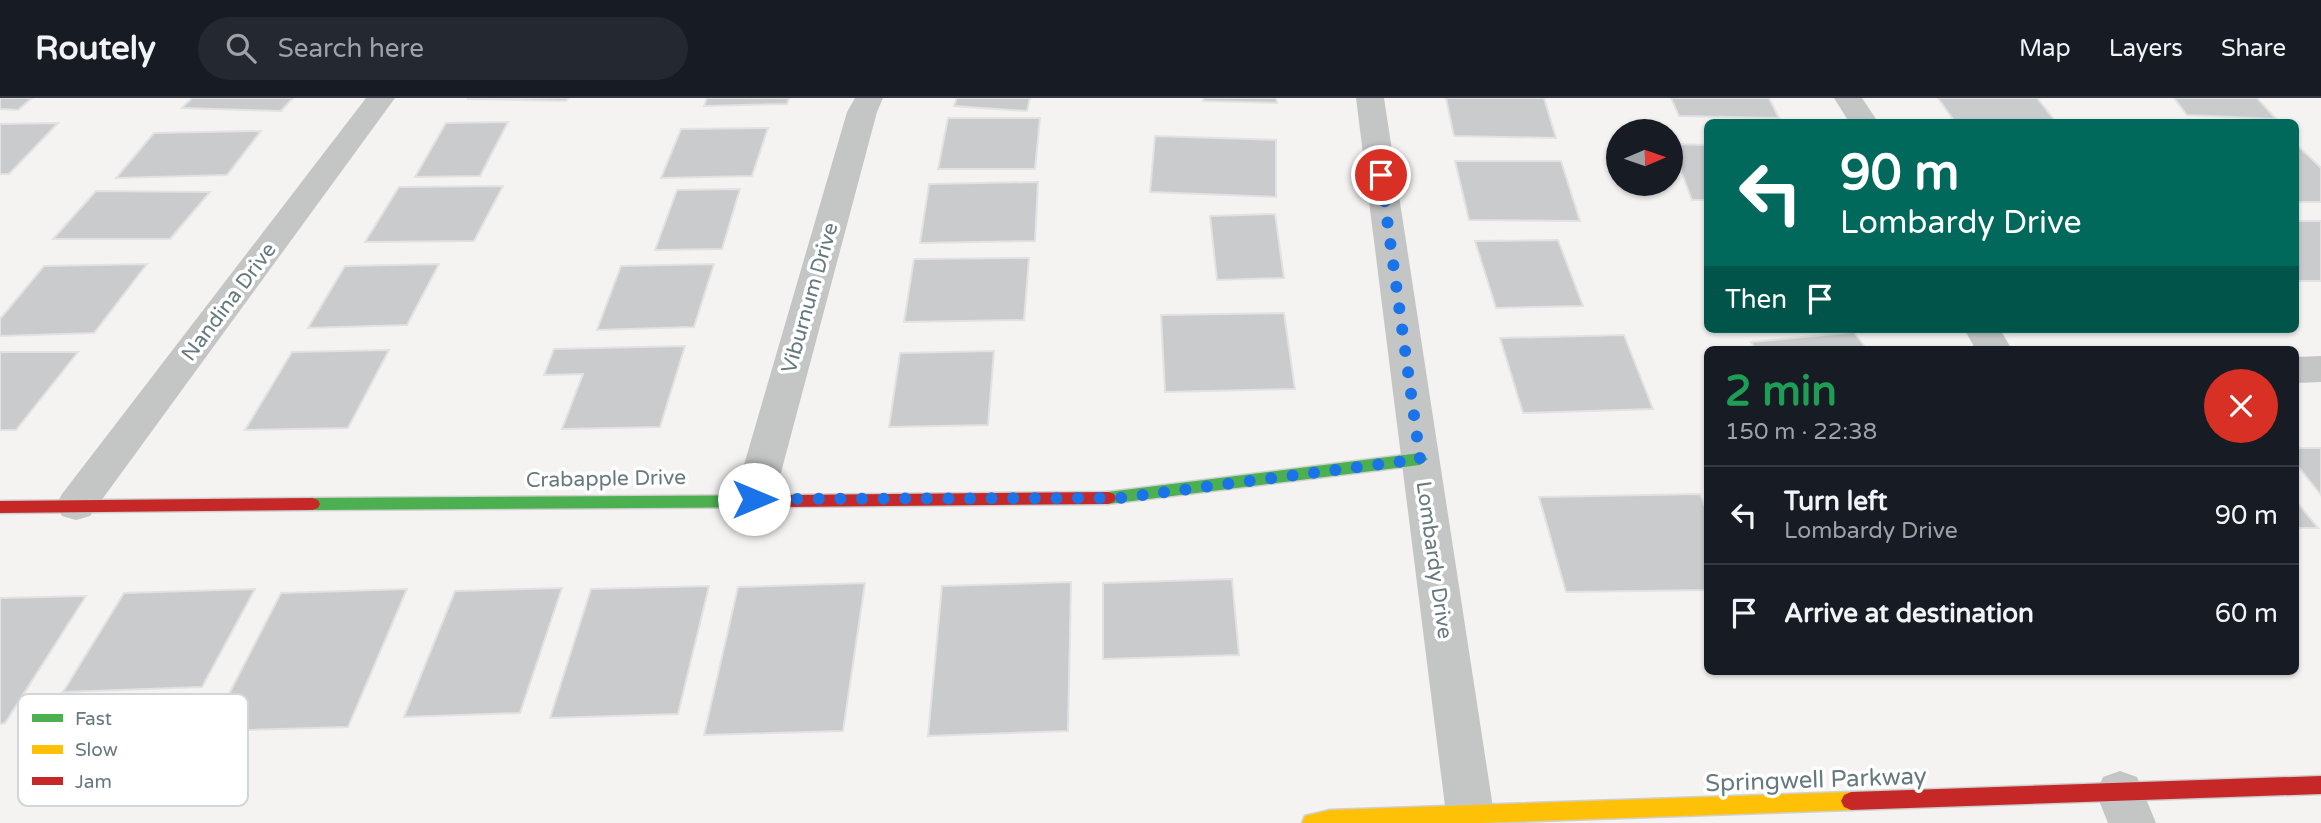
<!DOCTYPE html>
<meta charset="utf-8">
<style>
body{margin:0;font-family:"Varela Round",sans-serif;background:#242831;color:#f1f3f6;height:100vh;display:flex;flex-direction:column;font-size:26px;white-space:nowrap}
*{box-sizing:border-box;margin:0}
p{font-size:23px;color:#9ea1a6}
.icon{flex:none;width:38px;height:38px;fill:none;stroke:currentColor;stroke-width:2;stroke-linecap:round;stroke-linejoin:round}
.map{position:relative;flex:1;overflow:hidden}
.sheet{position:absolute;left:1704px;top:248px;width:595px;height:329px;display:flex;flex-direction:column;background:#171b24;border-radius:10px;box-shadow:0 2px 5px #0004}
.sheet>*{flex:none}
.top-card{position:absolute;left:1704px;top:21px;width:595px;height:214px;border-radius:10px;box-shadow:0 2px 5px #0004;background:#00695c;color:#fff;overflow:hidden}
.needle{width:46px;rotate:88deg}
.controls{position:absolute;left:1606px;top:21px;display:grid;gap:14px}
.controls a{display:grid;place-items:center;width:77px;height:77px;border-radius:50%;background:#171b24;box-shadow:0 2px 5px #0004;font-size:35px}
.pin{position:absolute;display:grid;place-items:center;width:60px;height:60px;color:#fff;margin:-30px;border:4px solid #fff;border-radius:50%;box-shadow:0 2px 7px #0007}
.me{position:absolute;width:77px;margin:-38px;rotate:90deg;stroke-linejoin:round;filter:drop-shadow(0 0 5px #0008)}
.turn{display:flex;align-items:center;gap:24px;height:147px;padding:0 21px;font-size:32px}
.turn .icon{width:91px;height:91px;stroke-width:2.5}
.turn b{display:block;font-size:49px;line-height:60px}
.then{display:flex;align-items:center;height:66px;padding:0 21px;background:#0003;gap:14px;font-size:26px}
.round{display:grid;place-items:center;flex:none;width:74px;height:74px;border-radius:37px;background:#242831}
.head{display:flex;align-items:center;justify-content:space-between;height:119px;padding:0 21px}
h1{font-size:42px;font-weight:700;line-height:52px;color:#1e9e55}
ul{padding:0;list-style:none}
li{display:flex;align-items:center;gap:21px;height:98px;padding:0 21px;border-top:2px solid #363941}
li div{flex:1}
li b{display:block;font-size:26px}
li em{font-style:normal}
header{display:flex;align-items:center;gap:42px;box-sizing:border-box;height:98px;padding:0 35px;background:#171b24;border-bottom:2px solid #363941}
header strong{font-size:33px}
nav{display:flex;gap:38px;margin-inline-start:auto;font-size:24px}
.search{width:490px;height:63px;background:#242831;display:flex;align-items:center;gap:18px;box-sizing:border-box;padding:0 24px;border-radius:38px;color:#9ea1a6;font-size:26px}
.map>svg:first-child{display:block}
.building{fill:#cacbcc;stroke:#e3e2e2;stroke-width:2}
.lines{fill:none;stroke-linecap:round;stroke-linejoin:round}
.fast-casing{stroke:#cfd0d0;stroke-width:3}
.slow-casing{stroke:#cfd0d0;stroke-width:3}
.jam-casing{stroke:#cfd0d0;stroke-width:3}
.street{fill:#c4c6c6;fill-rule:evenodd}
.fast{fill:#4caf50;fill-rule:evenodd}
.slow{fill:#ffc107;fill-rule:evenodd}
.jam{fill:#c62828;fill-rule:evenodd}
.route{stroke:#1a73e8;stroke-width:12;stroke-dasharray:0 21.6}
.labels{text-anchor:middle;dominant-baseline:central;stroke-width:7;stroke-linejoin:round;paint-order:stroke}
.street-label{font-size:21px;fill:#66797f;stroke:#fff}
.near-street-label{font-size:24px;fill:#66797f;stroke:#fff}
.key{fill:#fff;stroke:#d1d7d9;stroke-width:2}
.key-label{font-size:19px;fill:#66797f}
</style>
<header>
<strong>Routely</strong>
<div class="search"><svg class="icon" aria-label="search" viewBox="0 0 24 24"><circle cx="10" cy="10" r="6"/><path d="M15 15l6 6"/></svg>Search here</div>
<nav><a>Map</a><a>Layers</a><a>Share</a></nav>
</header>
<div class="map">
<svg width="2321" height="725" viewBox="0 0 2321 725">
<rect width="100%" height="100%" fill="#f4f3f2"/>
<g class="building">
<path d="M 0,0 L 32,0 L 18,12 L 0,11 Z"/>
<path d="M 192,0 L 293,0 L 281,13 L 182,10 Z"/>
<path d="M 568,0 L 566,3 L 468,1 L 468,0 Z"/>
<path d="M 707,0 L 789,0 L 787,6 L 704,8 Z"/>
<path d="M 957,0 L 1030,0 L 1027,13 L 954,8 Z"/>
<path d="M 1204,0 L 1276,0 L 1277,5 L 1203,3 Z"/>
<path d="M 1446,0 L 1544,0 L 1556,40 L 1454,38 Z"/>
<path d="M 1671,0 L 1769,0 L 1779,20 L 1679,18 Z"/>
<path d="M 1938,0 L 2037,0 L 2056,24 L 1955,24 Z"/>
<path d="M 2174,0 L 2257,0 L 2276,21 L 2187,17 Z"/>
<path d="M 948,20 L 1040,20 L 1035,71 L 938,71 Z"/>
<path d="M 508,24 L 480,78 L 415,79 L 446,25 Z"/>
<path d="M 58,25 L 9,76 L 0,76 L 0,26 Z"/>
<path d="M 768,30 L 752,78 L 661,80 L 681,31 Z"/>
<path d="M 261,33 L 227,77 L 116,80 L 154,35 Z"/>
<path d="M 1155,38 L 1276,42 L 1276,99 L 1150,94 Z"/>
<path d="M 1671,46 L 1708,47 L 1708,102 L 1692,102 Z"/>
<path d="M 2296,49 L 2299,49 L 2321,70 L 2321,104 L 2296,104 Z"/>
<path d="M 1455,63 L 1561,63 L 1580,123 L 1469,122 Z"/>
<path d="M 1038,84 L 1035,143 L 920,145 L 929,86 Z"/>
<path d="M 503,88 L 474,143 L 365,144 L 399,89 Z"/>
<path d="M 740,91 L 722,151 L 655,152 L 677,92 Z"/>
<path d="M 96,93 L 210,94 L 170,141 L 53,141 Z"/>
<path d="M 1275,116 L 1284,180 L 1217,182 L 1210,118 Z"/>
<rect x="2296" y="123" width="25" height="60"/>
<path d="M 1558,142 L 1583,208 L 1496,210 L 1475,143 Z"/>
<path d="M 1029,160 L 1024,222 L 904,224 L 914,161 Z"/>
<path d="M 147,166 L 94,235 L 0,238 L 0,221 L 44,168 Z"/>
<path d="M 439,166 L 407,227 L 308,230 L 345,168 Z"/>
<path d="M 714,166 L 694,229 L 597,232 L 621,168 Z"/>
<path d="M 1284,215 L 1295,291 L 1165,294 L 1161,217 Z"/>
<path d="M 1854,234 L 1867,252 L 1756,252 L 1751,244 Z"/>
<path d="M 1624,237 L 1653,311 L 1523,315 L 1500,240 Z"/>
<path d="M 685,248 L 660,329 L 562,331 L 583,276 L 544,277 L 554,251 Z"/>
<path d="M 389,252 L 348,330 L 245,332 L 292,254 Z"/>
<path d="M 994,253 L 988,327 L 889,329 L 900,255 Z"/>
<path d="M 0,254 L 78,254 L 16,332 L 0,332 Z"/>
<path d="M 2296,350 L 2321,350 L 2321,397 L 2296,366 Z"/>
<path d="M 1700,396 L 1708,416 L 1708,492 L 1566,494 L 1539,399 Z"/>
<path d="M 2296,403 L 2318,430 L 2296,430 Z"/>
<path d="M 1232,481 L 1239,557 L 1103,561 L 1103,485 Z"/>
<path d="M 1071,484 L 1068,633 L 928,638 L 942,488 Z"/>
<path d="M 865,485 L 843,633 L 704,637 L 738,489 Z"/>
<path d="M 709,488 L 678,616 L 550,620 L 591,491 Z"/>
<path d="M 562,490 L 520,615 L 404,619 L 455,493 Z"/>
<path d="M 255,491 L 202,589 L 63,594 L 124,495 Z"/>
<path d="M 407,491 L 348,629 L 210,633 L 281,495 Z"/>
<path d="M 86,498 L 5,625 L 0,626 L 0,500 Z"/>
</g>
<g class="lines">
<defs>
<g id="fast">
<path d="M 1420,355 L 1428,361 L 1420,367 L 1108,406 L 1102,404 L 1100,400 L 1102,396 L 1108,394 Z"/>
<path d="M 787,397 L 793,399 L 795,403 L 793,407 L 787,409 L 312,412 L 306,410 L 304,406 L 306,402 L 312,400 Z"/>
</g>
<path id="slow" d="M 1851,694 L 1858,697 L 1861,703 L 1858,709 L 1851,712 L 1481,725 L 1302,725 L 1305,718 L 1330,712 Z"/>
<g id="jam">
<path d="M 1108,394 L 1114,396 L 1116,400 L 1114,404 L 1108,406 L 787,409 L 781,407 L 779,403 L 781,399 L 787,397 Z"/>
<path d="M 312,400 L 318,402 L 320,406 L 318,410 L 312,412 L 0,415 L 0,403 Z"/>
<path d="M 2321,678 L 2321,696 L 1851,712 L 1844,709 L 1841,703 L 1844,697 L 1851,694 Z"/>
</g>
</defs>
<use href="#fast" class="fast-casing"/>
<use href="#slow" class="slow-casing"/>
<use href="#jam" class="jam-casing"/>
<g class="street">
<path d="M 366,0 L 395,0 L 90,418 L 76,422 L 62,418 L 56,407 L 62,396 Z"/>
<path d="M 855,0 L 883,0 L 877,14 L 774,401 L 768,412 L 754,416 L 740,412 L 734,401 L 847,14 Z"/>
<path d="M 1356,0 L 1384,0 L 1494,716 L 1490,725 L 1450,725 L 1446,716 Z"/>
<path d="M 1834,0 L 1862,0 L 1878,24 L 1849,24 Z"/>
<path d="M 1964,231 L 2000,231 L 2012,252 L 1976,252 Z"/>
<path d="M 2321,258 L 2321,284 L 2296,285 L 2296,259 Z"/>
<path d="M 2120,673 L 2137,679 L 2156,725 L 2108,725 L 2096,695 L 2103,679 Z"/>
</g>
<use href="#fast" class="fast"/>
<use href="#slow" class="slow"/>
<use href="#jam" class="jam"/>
</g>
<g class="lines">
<path class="route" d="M 754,401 L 1119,400 L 1420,361 L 1381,77"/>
</g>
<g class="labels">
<g class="street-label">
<text transform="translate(810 200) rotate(-74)">Viburnum Drive</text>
<text transform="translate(229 204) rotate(-53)">Nandina Drive</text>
<text transform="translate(606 381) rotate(-1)">Crabapple Drive</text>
<text transform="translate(1434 462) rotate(82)">Lombardy Drive</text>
</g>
<g class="near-street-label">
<text transform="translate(1816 682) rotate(-2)">Springwell Parkway</text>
</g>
</g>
<rect x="18" y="596" width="230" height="112" rx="10" class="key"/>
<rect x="32" y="616" width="31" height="8" fill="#4caf50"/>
<rect x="32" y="647" width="31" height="9" fill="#ffc107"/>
<rect x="32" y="679" width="31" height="8" fill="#c62828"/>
<g class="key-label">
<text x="75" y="627">Fast</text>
<text x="75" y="658">Slow</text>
<text x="75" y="690">Jam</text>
</g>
</svg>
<div class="controls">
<a><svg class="needle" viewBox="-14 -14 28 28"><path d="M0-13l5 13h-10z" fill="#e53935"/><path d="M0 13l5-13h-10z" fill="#9ea1a6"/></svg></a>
</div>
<div class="pin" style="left:1381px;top:77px;background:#d93025"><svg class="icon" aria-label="arrive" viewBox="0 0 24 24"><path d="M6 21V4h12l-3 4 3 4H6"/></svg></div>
<svg class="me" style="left:754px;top:401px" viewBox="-20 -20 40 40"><circle r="19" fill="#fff"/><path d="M0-13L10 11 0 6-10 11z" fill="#1a73e8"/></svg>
<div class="top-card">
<div class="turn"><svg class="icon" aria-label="left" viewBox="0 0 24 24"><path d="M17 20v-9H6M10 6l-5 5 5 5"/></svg><div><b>90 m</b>Lombardy Drive</div></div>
<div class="then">Then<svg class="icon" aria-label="arrive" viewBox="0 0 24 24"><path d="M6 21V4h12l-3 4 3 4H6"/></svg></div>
</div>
<section class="sheet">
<div class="head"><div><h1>2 min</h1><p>150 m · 22:38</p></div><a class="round" style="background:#d93025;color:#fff"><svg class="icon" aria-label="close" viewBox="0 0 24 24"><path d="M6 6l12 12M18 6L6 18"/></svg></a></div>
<ul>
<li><svg class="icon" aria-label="left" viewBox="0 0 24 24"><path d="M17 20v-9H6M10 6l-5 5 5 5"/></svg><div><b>Turn left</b><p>Lombardy Drive</p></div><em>90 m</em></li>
<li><svg class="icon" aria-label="arrive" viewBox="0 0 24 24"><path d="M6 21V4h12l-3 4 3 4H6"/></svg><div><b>Arrive at destination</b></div><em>60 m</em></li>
</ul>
</section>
</div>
